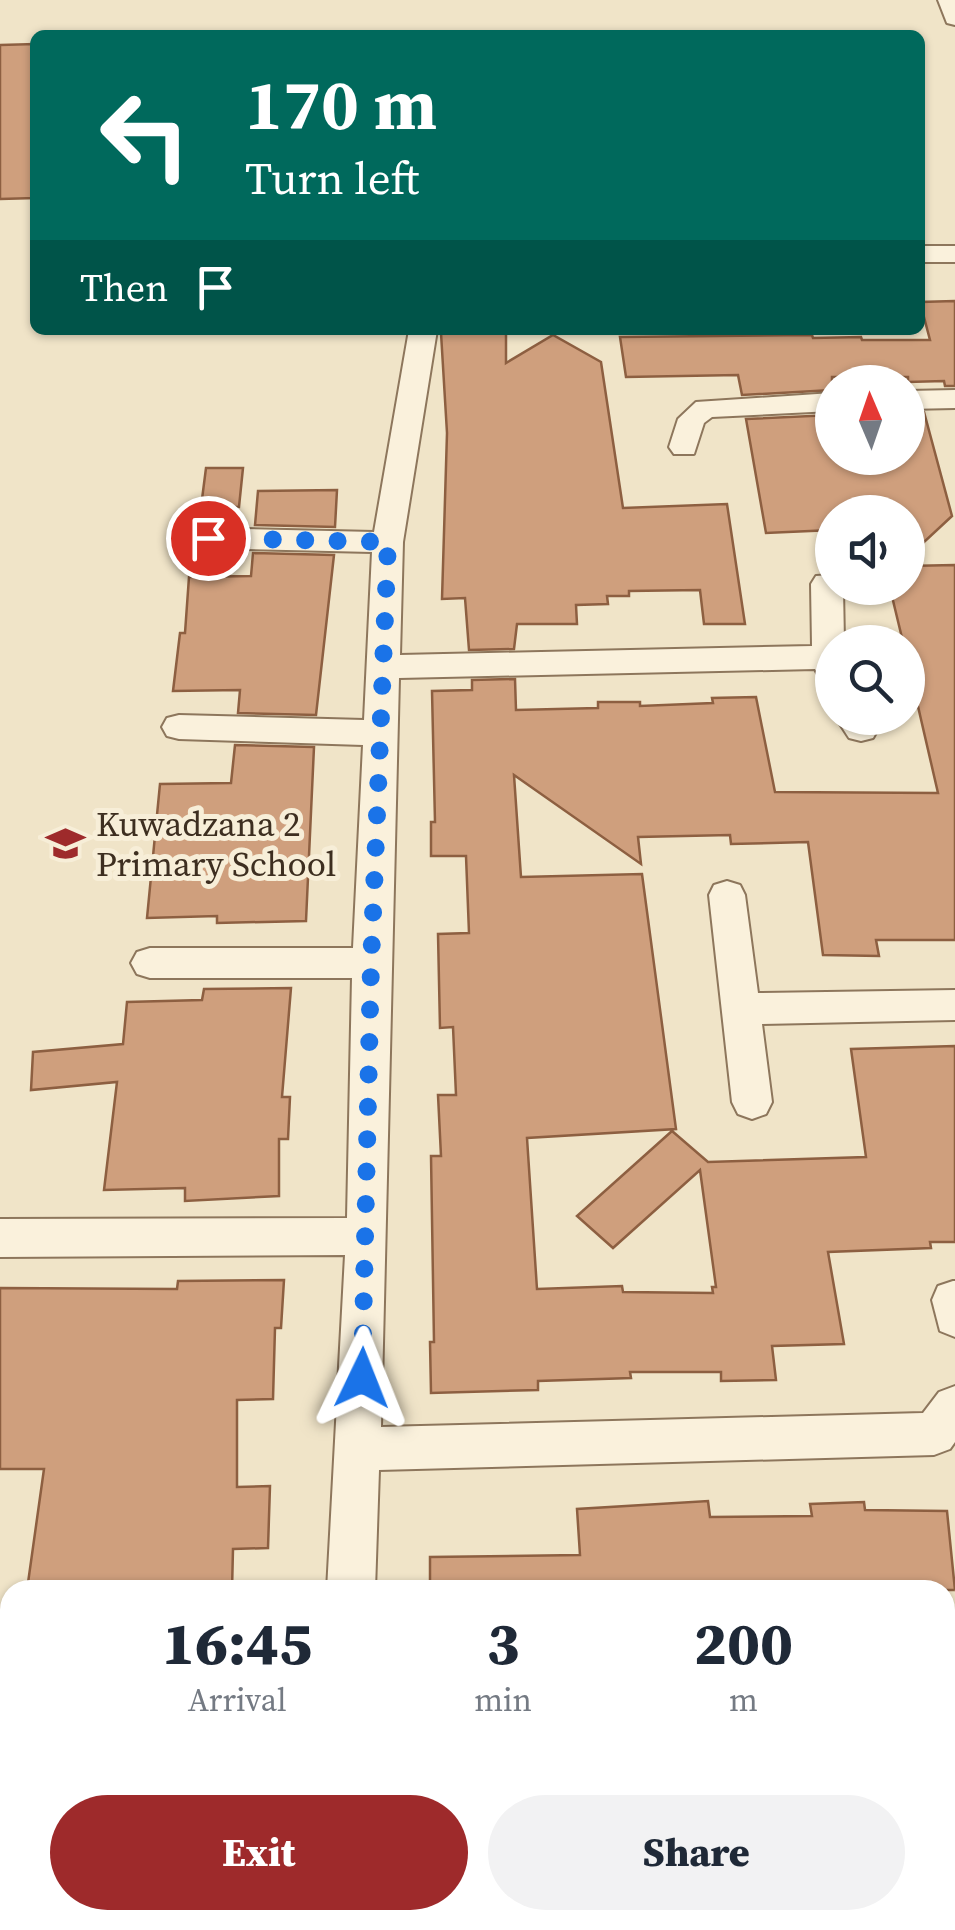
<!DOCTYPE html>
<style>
body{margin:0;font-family:"Source Serif 4",serif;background:#f2f2f3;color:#1f2937;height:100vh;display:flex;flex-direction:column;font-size:38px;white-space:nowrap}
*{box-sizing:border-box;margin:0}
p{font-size:32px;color:#747a83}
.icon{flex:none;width:55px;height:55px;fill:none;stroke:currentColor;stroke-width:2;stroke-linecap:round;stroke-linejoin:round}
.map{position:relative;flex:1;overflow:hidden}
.panel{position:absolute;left:0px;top:1580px;width:955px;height:350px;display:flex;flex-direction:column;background:#fff;border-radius:30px 30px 0 0;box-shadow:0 2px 8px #0004}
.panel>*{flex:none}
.hud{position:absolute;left:30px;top:30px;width:895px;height:305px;border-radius:15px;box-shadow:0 2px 8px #0004;background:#00695c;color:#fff;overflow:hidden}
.needle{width:65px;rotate:358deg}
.controls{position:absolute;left:815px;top:365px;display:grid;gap:20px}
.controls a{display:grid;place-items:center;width:110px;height:110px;border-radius:50%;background:#fff;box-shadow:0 2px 8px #0004;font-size:50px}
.pin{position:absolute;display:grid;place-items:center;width:85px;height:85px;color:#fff;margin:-42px;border:5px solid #fff;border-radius:50%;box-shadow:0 2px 10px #0007}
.me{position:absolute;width:110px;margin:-55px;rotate:2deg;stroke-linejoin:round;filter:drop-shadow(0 0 8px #0008)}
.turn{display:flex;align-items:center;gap:35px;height:210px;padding:0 50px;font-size:45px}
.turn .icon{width:130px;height:130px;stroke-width:2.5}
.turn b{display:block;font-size:70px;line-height:85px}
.then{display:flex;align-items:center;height:95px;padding:0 50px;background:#0003;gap:20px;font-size:38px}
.eta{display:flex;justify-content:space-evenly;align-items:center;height:170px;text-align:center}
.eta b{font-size:60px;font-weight:800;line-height:70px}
.cta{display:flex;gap:20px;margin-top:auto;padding:20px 50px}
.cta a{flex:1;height:115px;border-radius:60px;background:#9e2a2b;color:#fff;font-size:40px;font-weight:800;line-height:115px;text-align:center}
.cta a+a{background:#f2f2f3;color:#1f2937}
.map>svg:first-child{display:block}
.building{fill:#cf9f7d;stroke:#8d5f41;stroke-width:2.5}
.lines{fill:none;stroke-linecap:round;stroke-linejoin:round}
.street-casing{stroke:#8d765c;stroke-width:4}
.street{fill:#faf1dc;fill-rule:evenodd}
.route{stroke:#1a73e8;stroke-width:18;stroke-dasharray:0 32.4}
.labels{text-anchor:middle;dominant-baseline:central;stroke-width:10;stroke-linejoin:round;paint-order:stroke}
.poi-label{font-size:35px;fill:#3d2e20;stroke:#f7eed8;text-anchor:start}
</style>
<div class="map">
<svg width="955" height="1930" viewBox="0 0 955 1930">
<rect width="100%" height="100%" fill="#f0e4c8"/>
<g class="building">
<path d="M 35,44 L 35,198 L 0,199 L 0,45 Z"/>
<path d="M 955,301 L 955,386 L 945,386 L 944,381 L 908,382 L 908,377 L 832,377 L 832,390 L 742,395 L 738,375 L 626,377 L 620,337 L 812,335 L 813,338 L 861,337 L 862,340 L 930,340 L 920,302 Z"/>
<path d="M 441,333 L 506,333 L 506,363 L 553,335 L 601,362 L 623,508 L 727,504 L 745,624 L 704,624 L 700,590 L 629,591 L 629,596 L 607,596 L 608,604 L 576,605 L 577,624 L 517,624 L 514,649 L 469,650 L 465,598 L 442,599 L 447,433 Z"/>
<path d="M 924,412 L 952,516 L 908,557 L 908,512 L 832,512 L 832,530 L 766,533 L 746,419 L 832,415 L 832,458 L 908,458 L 908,413 Z"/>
<path d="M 206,468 L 243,468 L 239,507 L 201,507 Z"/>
<path d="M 337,490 L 335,527 L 255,525 L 258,491 Z"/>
<path d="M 253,553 L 334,555 L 316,715 L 238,713 L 240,690 L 173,691 L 180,633 L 185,633 L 189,577 L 251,576 Z"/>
<path d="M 955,565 L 955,940 L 876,940 L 879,956 L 823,955 L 808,842 L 731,844 L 730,835 L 638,837 L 641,864 L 514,775 L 521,877 L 642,874 L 676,1129 L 527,1138 L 537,1289 L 622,1286 L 623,1292 L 713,1293 L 712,1287 L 716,1287 L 700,1170 L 613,1248 L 577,1216 L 672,1131 L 708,1162 L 866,1157 L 851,1049 L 955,1046 L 955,1242 L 930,1242 L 931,1248 L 828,1252 L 844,1344 L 772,1346 L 776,1380 L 721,1381 L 721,1372 L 630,1372 L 631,1378 L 538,1381 L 538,1390 L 431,1393 L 430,1342 L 434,1342 L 431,1156 L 441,1156 L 438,1095 L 456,1095 L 453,1027 L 440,1028 L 438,934 L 469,933 L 466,856 L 431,856 L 431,822 L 435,822 L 432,691 L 472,690 L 472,680 L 515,679 L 516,710 L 598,708 L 598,702 L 640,702 L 640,706 L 713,703 L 712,698 L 756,697 L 775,792 L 938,793 L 908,663 L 908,642 L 903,642 L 890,588 L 908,588 L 908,566 Z"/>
<path d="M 235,745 L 314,747 L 306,921 L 217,923 L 217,916 L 147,918 L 160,784 L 231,783 Z"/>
<path d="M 291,988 L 282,1097 L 290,1097 L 288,1139 L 279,1139 L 279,1196 L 185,1201 L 185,1188 L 104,1190 L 117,1082 L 31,1090 L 33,1052 L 123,1044 L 127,1002 L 202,1000 L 204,989 Z"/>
<path d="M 284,1280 L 281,1328 L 275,1328 L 273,1399 L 237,1400 L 237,1487 L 270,1486 L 268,1548 L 233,1549 L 232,1590 L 27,1590 L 44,1469 L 0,1469 L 0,1288 L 177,1289 L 178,1281 Z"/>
<path d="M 708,1501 L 710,1517 L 812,1516 L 810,1504 L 864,1502 L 865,1510 L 947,1511 L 955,1590 L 430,1590 L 430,1557 L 580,1555 L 577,1509 Z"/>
</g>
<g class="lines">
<defs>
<g id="street">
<path d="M 938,0 L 955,0 L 955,25 L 947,23 Z"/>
<rect x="920" y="246" width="35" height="16"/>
<path d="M 409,330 L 437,330 L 403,542 L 400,655 L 812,646 L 811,584 L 816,576 L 832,575 L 832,588 L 843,588 L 844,642 L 832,642 L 832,683 L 820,679 L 815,669 L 399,678 L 381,1427 L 923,1413 L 939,1392 L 955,1386 L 955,1442 L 950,1449 L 934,1455 L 379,1470 L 375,1590 L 327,1590 L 345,1255 L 0,1257 L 0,1219 L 347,1218 L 352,978 L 150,978 L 137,974 L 131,963 L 137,952 L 150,948 L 353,948 L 363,745 L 179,739 L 167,736 L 162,727 L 167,718 L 179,715 L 364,720 L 372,552 L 207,548 L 196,545 L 192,538 L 196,531 L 207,528 L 374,532 Z"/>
<path d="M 955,390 L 955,408 L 908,409 L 908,391 Z"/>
<path d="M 832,393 L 832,411 L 712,417 L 704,423 L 694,454 L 674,454 L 669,447 L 678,419 L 696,402 Z"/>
<path d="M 836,718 L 871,718 L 878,729 L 873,738 L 861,741 L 849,738 Z"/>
<path d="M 727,881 L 740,885 L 745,895 L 758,993 L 955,990 L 955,1020 L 762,1024 L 772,1102 L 766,1114 L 752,1119 L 738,1114 L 732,1102 L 709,895 L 714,885 Z"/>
<path d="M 953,1281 L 955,1281 L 955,1337 L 940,1331 L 932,1300 L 938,1286 Z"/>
<path d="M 0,1894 L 10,1894 L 10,1920 L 36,1920 L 32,1930 L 0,1930 Z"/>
<path d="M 945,1895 L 955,1899 L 955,1930 L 919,1930 L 917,1920 L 945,1920 Z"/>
</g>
</defs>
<use href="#street" class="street-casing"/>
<use href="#street" class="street"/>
</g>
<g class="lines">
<path class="route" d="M 208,538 L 388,542 L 371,964 L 362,1378"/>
</g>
<defs>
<symbol id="school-bare" viewBox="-9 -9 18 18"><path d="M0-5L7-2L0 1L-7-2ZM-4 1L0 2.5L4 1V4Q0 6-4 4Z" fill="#9e2a2b" stroke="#f7eed8" stroke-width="2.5" paint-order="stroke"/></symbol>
</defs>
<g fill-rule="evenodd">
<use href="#school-bare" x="38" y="816" width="55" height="55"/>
</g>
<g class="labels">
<g class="poi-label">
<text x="96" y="824">Kuwadzana 2<tspan x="96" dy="40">Primary School</tspan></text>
</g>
</g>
</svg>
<div class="controls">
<a><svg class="needle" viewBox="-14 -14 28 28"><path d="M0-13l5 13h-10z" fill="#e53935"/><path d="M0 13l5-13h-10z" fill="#747a83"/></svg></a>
<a><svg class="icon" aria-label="sound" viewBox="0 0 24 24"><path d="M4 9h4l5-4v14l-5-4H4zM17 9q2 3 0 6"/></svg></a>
<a><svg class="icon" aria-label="search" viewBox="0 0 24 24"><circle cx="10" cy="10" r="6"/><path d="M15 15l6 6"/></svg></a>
</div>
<div class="pin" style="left:208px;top:538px;background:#d93025"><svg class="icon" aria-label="arrive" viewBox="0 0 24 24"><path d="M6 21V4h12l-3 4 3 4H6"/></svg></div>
<svg class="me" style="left:362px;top:1378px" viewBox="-20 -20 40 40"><path d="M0-17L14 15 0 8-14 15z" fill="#1a73e8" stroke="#fff" stroke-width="4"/></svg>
<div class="hud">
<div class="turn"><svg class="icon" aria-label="left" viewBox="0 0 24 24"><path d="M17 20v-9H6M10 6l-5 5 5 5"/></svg><div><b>170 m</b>Turn left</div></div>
<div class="then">Then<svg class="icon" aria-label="arrive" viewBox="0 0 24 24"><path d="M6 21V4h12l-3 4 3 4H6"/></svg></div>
</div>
<section class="panel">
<div class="eta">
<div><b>16:45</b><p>Arrival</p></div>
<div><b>3</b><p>min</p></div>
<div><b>200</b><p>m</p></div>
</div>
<div class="cta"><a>Exit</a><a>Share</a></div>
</section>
</div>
